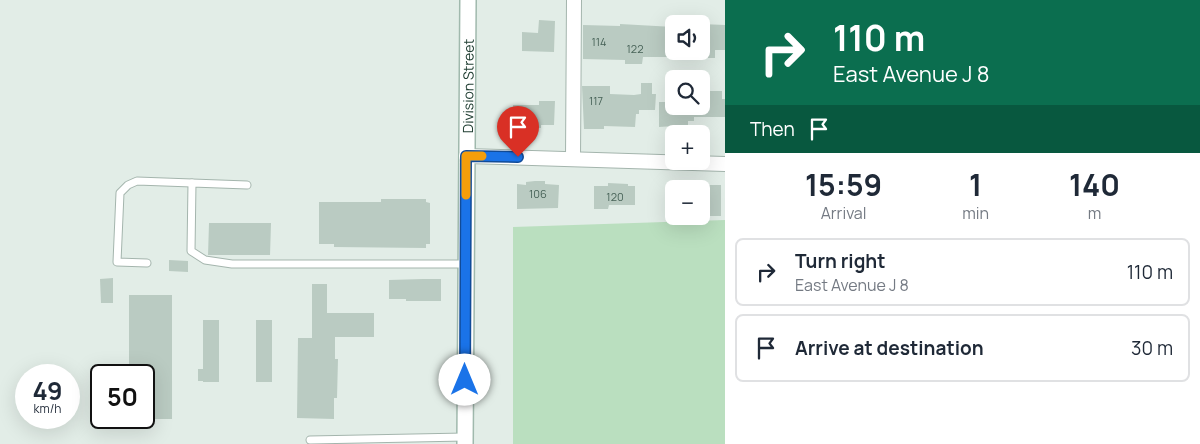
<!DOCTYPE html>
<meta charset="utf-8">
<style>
body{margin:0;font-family:Manrope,sans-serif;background:#f6f6f7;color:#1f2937;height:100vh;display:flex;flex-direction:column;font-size:19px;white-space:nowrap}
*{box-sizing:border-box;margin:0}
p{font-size:16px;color:#747a83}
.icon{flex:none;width:28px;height:28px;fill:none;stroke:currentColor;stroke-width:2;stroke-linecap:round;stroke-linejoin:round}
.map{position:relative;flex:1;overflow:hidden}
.drawer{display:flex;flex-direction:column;background:#fff;width:475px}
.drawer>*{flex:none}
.top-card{background:#0b6e4f;color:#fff;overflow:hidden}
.fabs{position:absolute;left:665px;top:15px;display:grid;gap:10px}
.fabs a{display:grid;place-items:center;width:45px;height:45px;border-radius:8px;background:#fff;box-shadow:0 5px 20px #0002;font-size:25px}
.speed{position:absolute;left:15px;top:364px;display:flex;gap:10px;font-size:25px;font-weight:700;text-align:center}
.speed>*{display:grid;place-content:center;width:65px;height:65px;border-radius:50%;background:#fff;box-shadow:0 5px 20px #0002;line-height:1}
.speed small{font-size:12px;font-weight:400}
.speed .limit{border:2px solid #111;border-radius:8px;background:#fff;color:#111}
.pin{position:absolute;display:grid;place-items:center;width:42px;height:42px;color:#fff;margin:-51px -21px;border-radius:50% 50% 50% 0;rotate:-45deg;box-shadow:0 0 5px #0007}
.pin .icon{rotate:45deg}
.me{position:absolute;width:55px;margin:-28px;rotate:0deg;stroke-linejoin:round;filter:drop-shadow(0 0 4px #0008)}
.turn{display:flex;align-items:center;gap:18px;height:105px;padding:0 25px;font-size:22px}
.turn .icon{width:65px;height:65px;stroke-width:2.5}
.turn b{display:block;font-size:35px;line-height:42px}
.then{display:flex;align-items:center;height:48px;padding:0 25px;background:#0003;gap:10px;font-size:19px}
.eta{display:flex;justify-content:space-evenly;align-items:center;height:85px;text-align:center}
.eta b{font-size:30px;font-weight:700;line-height:35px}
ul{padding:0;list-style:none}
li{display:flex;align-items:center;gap:15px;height:68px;margin:0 10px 8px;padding:0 15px;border:2px solid #e0e1e3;border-radius:8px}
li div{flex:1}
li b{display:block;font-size:19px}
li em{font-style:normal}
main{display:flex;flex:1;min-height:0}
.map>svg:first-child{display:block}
.green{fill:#badfbf}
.building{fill:#bacbc2}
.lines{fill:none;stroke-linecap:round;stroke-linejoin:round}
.service-casing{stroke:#a4b5ad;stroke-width:9}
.minor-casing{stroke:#a4b5ad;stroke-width:16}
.secondary-casing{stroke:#a0b9ad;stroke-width:18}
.service{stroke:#fff;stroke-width:7}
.minor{stroke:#fff;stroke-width:14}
.secondary{stroke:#fff;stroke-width:15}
.route-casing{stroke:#114b97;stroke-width:12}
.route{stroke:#1a73e8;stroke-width:9}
.slow{stroke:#f59e0b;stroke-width:9}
.labels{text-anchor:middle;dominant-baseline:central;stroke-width:5;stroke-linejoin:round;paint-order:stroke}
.number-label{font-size:11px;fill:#476257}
.street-label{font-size:14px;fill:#213f33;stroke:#f3f9f5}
</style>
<main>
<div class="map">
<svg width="725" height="444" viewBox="0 0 725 444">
<rect width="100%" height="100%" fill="#e2ede7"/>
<path class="green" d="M 725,220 L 725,444 L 513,444 L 513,227 Z"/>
<g class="building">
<path d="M 539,20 L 555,21 L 554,52 L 522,51 L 522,32 L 538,33 Z"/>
<path d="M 620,24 L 674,27 L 674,57 L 643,57 L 642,64 L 625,64 L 625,60 L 583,59 L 583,25 L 620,26 Z"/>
<path d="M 701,24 L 725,25 L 725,50 L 715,50 L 715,58 L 701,58 Z"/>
<path d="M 641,83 L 652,83 L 652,94 L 656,94 L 655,110 L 639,110 L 639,114 L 636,114 L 635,127 L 604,126 L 604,129 L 584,129 L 582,86 L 610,86 L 610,94 L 634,95 L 641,94 Z"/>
<path d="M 701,91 L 722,91 L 722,99 L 725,99 L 725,117 L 694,117 L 694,121 L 688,121 L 688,125 L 659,127 L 659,102 L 674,102 L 674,106 L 701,106 Z"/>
<path d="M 539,101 L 555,101 L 554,125 L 541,125 L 541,128 L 520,127 L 520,124 L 513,124 L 513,105 L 539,105 Z"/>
<path d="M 535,181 L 545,181 L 545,184 L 559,185 L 558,208 L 517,209 L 517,184 L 526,185 L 526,182 Z"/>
<path d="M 608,183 L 628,184 L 628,186 L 635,186 L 635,205 L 609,205 L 608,209 L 594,209 L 594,186 L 608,186 Z"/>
<path d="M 702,185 L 721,185 L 721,216 L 701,216 Z"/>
<path d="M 381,199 L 426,199 L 426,202 L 430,203 L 430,244 L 426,244 L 426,248 L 334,247 L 334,244 L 319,244 L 319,202 L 381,202 Z"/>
<path d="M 209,223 L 271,223 L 270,255 L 208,255 Z"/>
<path d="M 169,260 L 188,261 L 188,272 L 169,271 Z"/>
<path d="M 113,278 L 113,303 L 101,303 L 100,279 Z"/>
<path d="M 423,279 L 441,279 L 441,301 L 406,301 L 406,299 L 389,299 L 389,280 Z"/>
<path d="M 312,284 L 327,284 L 327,313 L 374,313 L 374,337 L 335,337 L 335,359 L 338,359 L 337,398 L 334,398 L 334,419 L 297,418 L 298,338 L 312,338 Z"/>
<path d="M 129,295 L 172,295 L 172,419 L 144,419 L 144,375 L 129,375 Z"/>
<path d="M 203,320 L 219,320 L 219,382 L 203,382 L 203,381 L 198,381 L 198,369 L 203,369 Z"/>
<rect x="256" y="320" width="16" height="62"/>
</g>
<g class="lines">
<defs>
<g id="service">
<path d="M 247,185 L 192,183 L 191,251 L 205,260 L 232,264 L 465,264"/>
<path d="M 147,263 L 117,262 L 120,193 L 128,185 L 137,181 L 192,183"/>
<path d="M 310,440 L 465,437"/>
</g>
<g id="minor">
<path d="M 466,156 L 725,164"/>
<path d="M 573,159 L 574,0"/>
</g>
<g id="secondary">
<path id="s1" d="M 465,444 L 468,0"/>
</g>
</defs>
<use href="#service" class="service-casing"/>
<use href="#minor" class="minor-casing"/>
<use href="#secondary" class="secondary-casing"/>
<use href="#service" class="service"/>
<use href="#minor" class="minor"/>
<use href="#secondary" class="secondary"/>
</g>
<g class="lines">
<defs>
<path id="route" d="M 465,380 L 466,156 L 518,157"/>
</defs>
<use href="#route" class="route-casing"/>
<use href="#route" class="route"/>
<path class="slow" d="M 466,195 L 466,156 L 482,156"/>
</g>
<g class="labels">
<g class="number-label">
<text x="599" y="41">114</text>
<text x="635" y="48">122</text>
<text x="596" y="100">117</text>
<text x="538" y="193">106</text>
<text x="615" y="196">120</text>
</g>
<g class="street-label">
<text stroke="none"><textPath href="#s1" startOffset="358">Division Street</textPath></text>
</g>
</g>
</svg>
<div class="fabs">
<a><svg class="icon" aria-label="sound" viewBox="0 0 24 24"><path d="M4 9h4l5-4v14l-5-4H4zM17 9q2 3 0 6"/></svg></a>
<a><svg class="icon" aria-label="search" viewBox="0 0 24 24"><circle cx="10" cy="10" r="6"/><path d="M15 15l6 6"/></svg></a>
<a>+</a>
<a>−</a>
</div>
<div class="speed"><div>49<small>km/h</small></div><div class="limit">50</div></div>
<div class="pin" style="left:518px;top:157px;background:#d93025"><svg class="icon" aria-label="arrive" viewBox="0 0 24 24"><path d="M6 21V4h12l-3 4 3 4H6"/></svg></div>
<svg class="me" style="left:465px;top:380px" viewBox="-20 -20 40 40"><circle r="19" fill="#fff"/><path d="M0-13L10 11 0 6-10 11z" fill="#1a73e8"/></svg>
</div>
<section class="drawer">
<div class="top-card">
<div class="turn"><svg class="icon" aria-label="right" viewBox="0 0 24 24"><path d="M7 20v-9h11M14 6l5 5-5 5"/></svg><div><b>110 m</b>East Avenue J 8</div></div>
<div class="then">Then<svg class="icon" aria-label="arrive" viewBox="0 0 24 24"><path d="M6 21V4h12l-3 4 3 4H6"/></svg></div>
</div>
<div class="eta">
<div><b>15:59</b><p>Arrival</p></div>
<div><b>1</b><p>min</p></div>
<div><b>140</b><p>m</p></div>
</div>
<ul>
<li><svg class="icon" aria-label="right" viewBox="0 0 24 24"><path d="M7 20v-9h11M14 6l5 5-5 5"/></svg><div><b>Turn right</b><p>East Avenue J 8</p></div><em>110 m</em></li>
<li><svg class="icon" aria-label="arrive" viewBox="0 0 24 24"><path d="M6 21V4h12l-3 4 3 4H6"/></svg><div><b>Arrive at destination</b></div><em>30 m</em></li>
</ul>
</section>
</main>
